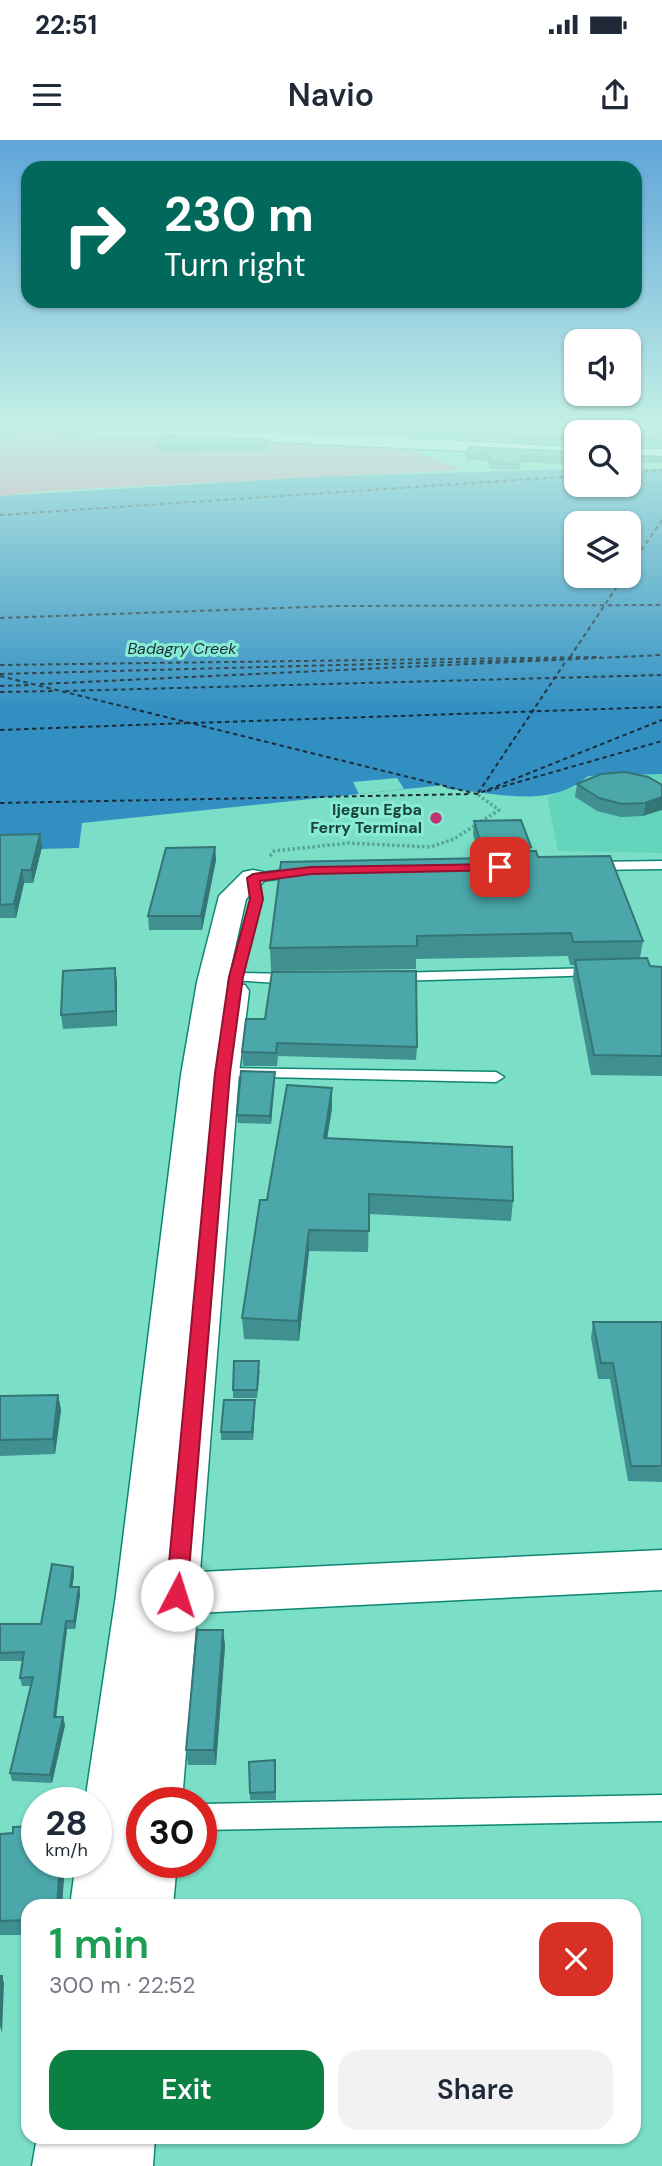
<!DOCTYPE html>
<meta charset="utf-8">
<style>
body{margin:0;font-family:"DM Sans",sans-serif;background:#f2f2f3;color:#1f2937;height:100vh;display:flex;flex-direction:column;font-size:26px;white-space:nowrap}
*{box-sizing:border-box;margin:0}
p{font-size:23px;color:#747a83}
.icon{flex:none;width:38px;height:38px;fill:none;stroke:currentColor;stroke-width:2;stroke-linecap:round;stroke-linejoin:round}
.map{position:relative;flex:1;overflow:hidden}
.details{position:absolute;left:21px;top:1759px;width:620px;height:245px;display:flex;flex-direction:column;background:#fff;border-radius:21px;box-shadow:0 2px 5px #0004}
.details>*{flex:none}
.hud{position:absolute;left:21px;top:21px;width:621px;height:147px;border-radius:21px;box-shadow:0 2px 5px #0004;background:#00695c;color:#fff;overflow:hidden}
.controls{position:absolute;left:564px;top:189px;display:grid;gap:14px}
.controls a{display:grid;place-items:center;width:77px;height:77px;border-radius:14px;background:#fff;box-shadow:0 2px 5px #0004;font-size:35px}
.speed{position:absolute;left:21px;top:1647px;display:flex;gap:14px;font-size:35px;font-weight:700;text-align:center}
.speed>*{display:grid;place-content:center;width:91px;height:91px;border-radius:50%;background:#fff;box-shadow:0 2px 5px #0004;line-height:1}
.speed small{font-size:18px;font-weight:400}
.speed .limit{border:10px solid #d22;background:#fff;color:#111}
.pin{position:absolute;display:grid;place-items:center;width:60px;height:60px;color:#fff;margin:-30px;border-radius:14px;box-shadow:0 4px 10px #0006}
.me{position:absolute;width:77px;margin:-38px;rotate:5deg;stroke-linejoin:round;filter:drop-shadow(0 0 5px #0008)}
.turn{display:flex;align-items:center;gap:24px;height:147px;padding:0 28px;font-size:32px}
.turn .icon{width:91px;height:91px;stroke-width:2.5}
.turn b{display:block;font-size:49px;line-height:60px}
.round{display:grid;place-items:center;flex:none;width:74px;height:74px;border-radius:21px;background:#f2f2f3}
.headline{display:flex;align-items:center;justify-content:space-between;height:119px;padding:0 28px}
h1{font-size:42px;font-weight:600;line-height:52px;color:#1e9e55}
.button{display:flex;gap:14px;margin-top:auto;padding:14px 28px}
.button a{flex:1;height:80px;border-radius:21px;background:#0b8043;color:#fff;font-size:28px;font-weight:600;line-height:80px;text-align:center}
.button a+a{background:#f2f2f3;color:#1f2937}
.status{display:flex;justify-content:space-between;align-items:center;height:49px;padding:0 35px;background:#fff;direction:ltr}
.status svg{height:19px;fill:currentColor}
header{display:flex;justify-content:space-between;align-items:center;height:91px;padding:0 28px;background:#fff;font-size:32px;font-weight:600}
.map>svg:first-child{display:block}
.built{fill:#64d4bc}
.green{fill:#e187a7}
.water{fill:#328fc2;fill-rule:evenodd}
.pier{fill:#7bdfc8}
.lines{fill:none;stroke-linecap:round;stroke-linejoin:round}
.ferry{stroke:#1a2e3a;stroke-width:2;stroke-dasharray:4.5 3.5;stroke-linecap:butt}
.lane-casing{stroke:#0f8673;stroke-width:3}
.street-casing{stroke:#0f8673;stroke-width:3}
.path{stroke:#56a493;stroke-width:3.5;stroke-dasharray:2.5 2.5;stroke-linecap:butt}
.lane{fill:#fff;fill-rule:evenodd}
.street{fill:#fff;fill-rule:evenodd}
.wall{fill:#409091}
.shaded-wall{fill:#347576}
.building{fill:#4ba7a9;stroke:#347576;stroke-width:2}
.route{fill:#e11d48;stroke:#92132f;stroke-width:2}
.poi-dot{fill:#bd3572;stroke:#88ecd5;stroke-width:2.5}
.labels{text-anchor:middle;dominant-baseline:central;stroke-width:6;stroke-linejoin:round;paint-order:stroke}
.far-water-label{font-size:16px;font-style:italic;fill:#1a2e3a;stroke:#88ecd5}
.far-poi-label{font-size:16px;font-weight:bold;fill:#19433a;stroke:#88ecd5;text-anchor:end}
</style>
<div class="status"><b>22:51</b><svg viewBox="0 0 49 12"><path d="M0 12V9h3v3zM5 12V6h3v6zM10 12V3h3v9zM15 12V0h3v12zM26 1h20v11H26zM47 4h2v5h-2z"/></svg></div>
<header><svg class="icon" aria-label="menu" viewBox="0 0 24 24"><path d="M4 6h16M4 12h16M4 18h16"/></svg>Navio<svg class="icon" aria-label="share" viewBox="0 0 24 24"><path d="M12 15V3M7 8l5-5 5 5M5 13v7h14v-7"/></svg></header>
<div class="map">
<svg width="662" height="2026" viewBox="0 0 662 2026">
<rect width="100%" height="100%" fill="#7bdfc8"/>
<path class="built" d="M 662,634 L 662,713 L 558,711 L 547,657 L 575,647 L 588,636 Z"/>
<path class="green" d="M 0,288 L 137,288 L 384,300 L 463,330 L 59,350 L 0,356 Z"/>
<path class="water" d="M 576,329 L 576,345 L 628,345 L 628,329 L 662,329 L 662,634 L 588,636 C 550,670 494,652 447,649 L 444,645 L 82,683 L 79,708 L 0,710 L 0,356 L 312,337 ZM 576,383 L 628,383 L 628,436 L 576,436 Z"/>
<path class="pier" d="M 397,638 L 404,649 L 359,654 L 353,642 Z"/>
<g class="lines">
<g class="ferry">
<path d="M 628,332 L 662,330"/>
<path d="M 0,375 L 576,336"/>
<path d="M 628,430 L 662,380"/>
<path d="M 0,478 L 336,466 L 662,465"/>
<path d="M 570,517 L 624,436"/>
<path d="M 0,525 L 601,517"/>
<path d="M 0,534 L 566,519"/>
<path d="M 0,536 L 477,654 L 662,580"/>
<path d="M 40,544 L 662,515"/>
<path d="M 0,546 L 30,545"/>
<path d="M 65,551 L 662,535"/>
<path d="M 0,552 L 56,551"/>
<path d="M 193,583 L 662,567"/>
<path d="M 0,590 L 188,583"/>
<path d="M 487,651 L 662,601"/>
<path d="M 478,653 L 566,521"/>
<path d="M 0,663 L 471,654"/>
</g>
<defs>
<g id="lane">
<path d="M 662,721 L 662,729 L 592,730 L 585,726 L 592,722 Z"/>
<path d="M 302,728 L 307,729 L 307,735 L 253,742 L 246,738 L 253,734 Z"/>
<path d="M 596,828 L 601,829 L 601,835 L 393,841 L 386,837 L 393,833 Z"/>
<path d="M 236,833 L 295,834 L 303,839 L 295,844 L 231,840 L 229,837 Z"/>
<path d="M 223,928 L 496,932 L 504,937 L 496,942 L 217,936 L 215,933 Z"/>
<path d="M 662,1655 L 662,1681 L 201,1690 L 201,1664 Z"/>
</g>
<g id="street">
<path d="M 54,288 L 139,288 L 386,297 L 576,307 L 576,316 L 61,292 Z"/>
<rect x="628" y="309" width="34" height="10"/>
<path d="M 253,730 L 263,732 L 267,738 L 246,759 L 227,844 L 245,845 L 249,851 L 239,933 L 200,1432 L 662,1410 L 662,1450 L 197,1473 L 182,1662 L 142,1662 L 142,1682 L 137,1680 L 134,1701 L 142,1698 L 142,1722 L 177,1722 L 173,1766 L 70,1766 L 76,1722 L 96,1722 L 96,1662 L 85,1662 L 116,1455 L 181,935 L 197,842 L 219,756 L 243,732 Z"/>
<path d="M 37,1997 L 155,1997 L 153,2026 L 32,2026 Z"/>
</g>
</defs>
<use href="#lane" class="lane-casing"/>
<use href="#street" class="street-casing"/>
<path class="path" d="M 270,716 L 274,711 L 349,703 L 430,707 L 454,699 L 499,670 L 477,654"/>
<use href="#lane" class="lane"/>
<use href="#street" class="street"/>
</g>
<g class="wall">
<path d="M 205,288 L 662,288 L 662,306 L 628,306 L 576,292 L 576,304 L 386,294 Z"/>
<path d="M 268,304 L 264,311 L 156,312 L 156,307 Z"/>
<path d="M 576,312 L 576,325 L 521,322 L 520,330 L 489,329 L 489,321 L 466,320 L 466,314 Z"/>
<path d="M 628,315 L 662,317 L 662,323 L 628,323 Z"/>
<path d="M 648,637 L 643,676 L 621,677 L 597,671 L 575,657 L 577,644 Z"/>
<path d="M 474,681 L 531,707 L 530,711 L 643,801 L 640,818 L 650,826 L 662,827 L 662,936 L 591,935 L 573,839 L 574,825 L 570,825 L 568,816 L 416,819 L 416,829 L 271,831 L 270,808 L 480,718 L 473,694 Z"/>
<path d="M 0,695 L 42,707 L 33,743 L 24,743 L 16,778 L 0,778 Z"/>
<path d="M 215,707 L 216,720 L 202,790 L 149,790 L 148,776 Z"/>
<path d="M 117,842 L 117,886 L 63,889 L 61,875 Z"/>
<path d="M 246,879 L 417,907 L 416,920 L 278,916 L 277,926 L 243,926 L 242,912 Z"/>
<path d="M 275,932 L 271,984 L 238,983 L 237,975 Z"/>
<path d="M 332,968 L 327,998 L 513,1061 L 511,1081 L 369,1074 L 368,1112 L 309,1111 L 299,1201 L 244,1199 L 242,1178 L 267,1060 Z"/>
<path d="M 593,1182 L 662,1182 L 662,1342 L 628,1341 L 610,1239 L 598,1239 L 591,1198 Z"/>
<path d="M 260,1230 L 257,1258 L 233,1258 L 233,1250 Z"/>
<path d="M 58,1255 L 61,1270 L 55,1314 L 0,1316 L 0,1256 Z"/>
<path d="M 255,1268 L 253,1300 L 221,1300 L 221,1292 Z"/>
<path d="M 73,1427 L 74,1435 L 72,1447 L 79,1447 L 80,1455 L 75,1489 L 67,1489 L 56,1577 L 65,1585 L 52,1643 L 12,1641 L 10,1633 L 31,1546 L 22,1546 L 20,1538 L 23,1521 L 0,1521 L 0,1484 L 41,1484 Z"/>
<path d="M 223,1490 L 225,1506 L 216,1625 L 188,1625 L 186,1610 Z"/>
<path d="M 275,1620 L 276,1660 L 250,1660 L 250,1653 Z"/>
<path d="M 0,1694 L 65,1722 L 62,1766 L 28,1766 L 28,1795 L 0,1795 Z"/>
</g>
<g class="shaded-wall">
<path d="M 12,288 L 26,288 L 0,300 L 0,293 Z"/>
<path d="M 662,657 L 662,670 L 643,676 L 645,663 Z"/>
<path d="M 40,694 L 42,707 L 33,743 L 31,730 Z"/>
<path d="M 215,707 L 216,720 L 202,790 L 201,776 Z"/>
<path d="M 22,730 L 24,743 L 16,778 L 14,764 Z"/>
<path d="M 115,828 L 117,842 L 117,886 L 116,871 Z"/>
<path d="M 275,932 L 275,940 L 271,984 L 270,976 Z"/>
<path d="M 332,948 L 332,968 L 324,1018 L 324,998 Z"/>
<path d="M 309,1090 L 309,1111 L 299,1201 L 298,1181 Z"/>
<path d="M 58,1255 L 61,1270 L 55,1314 L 53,1299 Z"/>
<path d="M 255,1260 L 255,1268 L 253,1300 L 252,1292 Z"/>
<path d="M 73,1427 L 74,1435 L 71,1456 L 70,1447 Z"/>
<path d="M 79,1447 L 80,1455 L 75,1489 L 74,1481 Z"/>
<path d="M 66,1481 L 67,1489 L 55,1585 L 54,1577 Z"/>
<path d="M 223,1490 L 225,1506 L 216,1625 L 214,1610 Z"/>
<path d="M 63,1577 L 65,1585 L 52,1643 L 50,1635 Z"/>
<path d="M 60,1722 L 65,1722 L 62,1766 L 57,1766 Z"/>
<path d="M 2,1836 L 4,1843 L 2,1893 L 0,1886 Z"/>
</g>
<g class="building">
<path d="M 0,288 L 12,288 L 0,293 Z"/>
<path d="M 367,288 L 662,288 L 662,300 L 629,300 L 628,304 L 628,292 L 576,292 L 576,298 Z"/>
<path d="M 162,295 L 268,300 L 264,306 L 156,307 Z"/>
<path d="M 470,307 L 576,312 L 576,319 L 522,316 L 520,324 L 489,322 L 491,315 L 466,314 Z"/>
<path d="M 628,315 L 662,317 L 628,316 Z"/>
<path d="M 625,632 L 648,637 L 662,645 L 662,657 L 645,663 L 622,664 L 599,658 L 577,644 L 601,634 Z"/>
<path d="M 521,680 L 531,707 L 482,708 L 474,681 Z"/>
<path d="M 40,694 L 31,730 L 22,730 L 14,764 L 0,765 L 0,695 Z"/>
<path d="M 215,707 L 201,776 L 148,776 L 166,708 Z"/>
<path d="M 536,711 L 538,717 L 610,716 L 643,801 L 573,802 L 571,793 L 417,796 L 417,806 L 270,808 L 281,722 L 489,718 L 487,712 Z"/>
<path d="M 647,818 L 650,826 L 662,827 L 662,916 L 594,915 L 575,820 Z"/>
<path d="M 115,828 L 116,871 L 61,875 L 63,831 Z"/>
<path d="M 416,831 L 417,907 L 277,903 L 276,913 L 242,912 L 246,879 L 265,879 L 272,832 Z"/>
<path d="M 241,931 L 275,932 L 270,976 L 237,975 Z"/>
<path d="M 287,945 L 332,948 L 324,998 L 512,1007 L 513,1061 L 369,1054 L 369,1091 L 309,1090 L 298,1181 L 242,1178 L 260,1060 L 267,1060 Z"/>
<path d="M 593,1182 L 662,1182 L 662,1326 L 631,1326 L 613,1223 L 601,1223 Z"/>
<path d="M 234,1221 L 259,1221 L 257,1250 L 233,1250 Z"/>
<path d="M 58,1255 L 53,1299 L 0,1300 L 0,1256 Z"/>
<path d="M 224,1260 L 255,1260 L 252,1292 L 221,1292 Z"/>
<path d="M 52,1424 L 73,1427 L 70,1447 L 79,1447 L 74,1481 L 66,1481 L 54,1577 L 63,1577 L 50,1635 L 10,1633 L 33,1537 L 20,1538 L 24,1512 L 0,1513 L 0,1484 L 41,1484 Z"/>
<path d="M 197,1490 L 223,1490 L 214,1610 L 186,1610 Z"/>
<path d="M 275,1620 L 275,1652 L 250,1653 L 249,1622 Z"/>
<path d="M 37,1686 L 37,1722 L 60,1722 L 57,1766 L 28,1766 L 28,1780 L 0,1781 L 0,1694 L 13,1693 L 13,1687 Z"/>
<path d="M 0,1836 L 2,1836 L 0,1882 Z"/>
</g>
<linearGradient id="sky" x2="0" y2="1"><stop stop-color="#5fa5d9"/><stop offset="0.5" stop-color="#c4f1e6"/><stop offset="1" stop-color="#c4f1e6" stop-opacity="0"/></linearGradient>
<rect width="662" height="571" fill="url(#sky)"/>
<path class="route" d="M 500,724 L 504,725 L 504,730 L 311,734 L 260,741 L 263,759 L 243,837 L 230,933 L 187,1455 L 184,1462 L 177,1464 L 169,1462 L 166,1455 L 215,933 L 229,837 L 250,759 L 247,738 L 253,734 L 311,727 Z"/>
<circle class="poi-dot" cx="436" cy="678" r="7"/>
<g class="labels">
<g class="far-water-label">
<text x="182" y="508">Badagry Creek</text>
</g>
<g class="far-poi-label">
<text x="422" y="669">Ijegun Egba<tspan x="422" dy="18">Ferry Terminal</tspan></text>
</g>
</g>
</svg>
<div class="controls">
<a><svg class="icon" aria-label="sound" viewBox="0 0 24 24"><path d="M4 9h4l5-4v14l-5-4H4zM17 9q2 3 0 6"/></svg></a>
<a><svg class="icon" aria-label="search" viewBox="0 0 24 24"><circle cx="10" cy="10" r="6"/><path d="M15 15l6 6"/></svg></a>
<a><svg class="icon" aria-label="layers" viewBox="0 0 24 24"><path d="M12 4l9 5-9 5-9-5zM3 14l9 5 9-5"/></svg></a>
</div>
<div class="speed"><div>28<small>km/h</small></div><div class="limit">30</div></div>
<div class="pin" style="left:500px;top:727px;background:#d93025"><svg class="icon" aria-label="arrive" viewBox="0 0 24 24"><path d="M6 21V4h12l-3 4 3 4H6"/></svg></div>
<svg class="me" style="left:177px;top:1455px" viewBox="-20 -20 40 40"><circle r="19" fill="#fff"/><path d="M0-13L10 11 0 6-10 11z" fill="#e11d48"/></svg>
<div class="hud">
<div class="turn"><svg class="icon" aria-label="right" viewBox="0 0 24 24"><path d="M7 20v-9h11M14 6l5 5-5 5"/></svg><div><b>230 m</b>Turn right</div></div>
</div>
<section class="details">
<div class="headline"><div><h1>1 min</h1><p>300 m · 22:52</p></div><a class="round" style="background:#d93025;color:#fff"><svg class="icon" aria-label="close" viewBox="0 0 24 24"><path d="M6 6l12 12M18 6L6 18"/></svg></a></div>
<div class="button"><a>Exit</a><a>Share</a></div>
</section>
</div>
